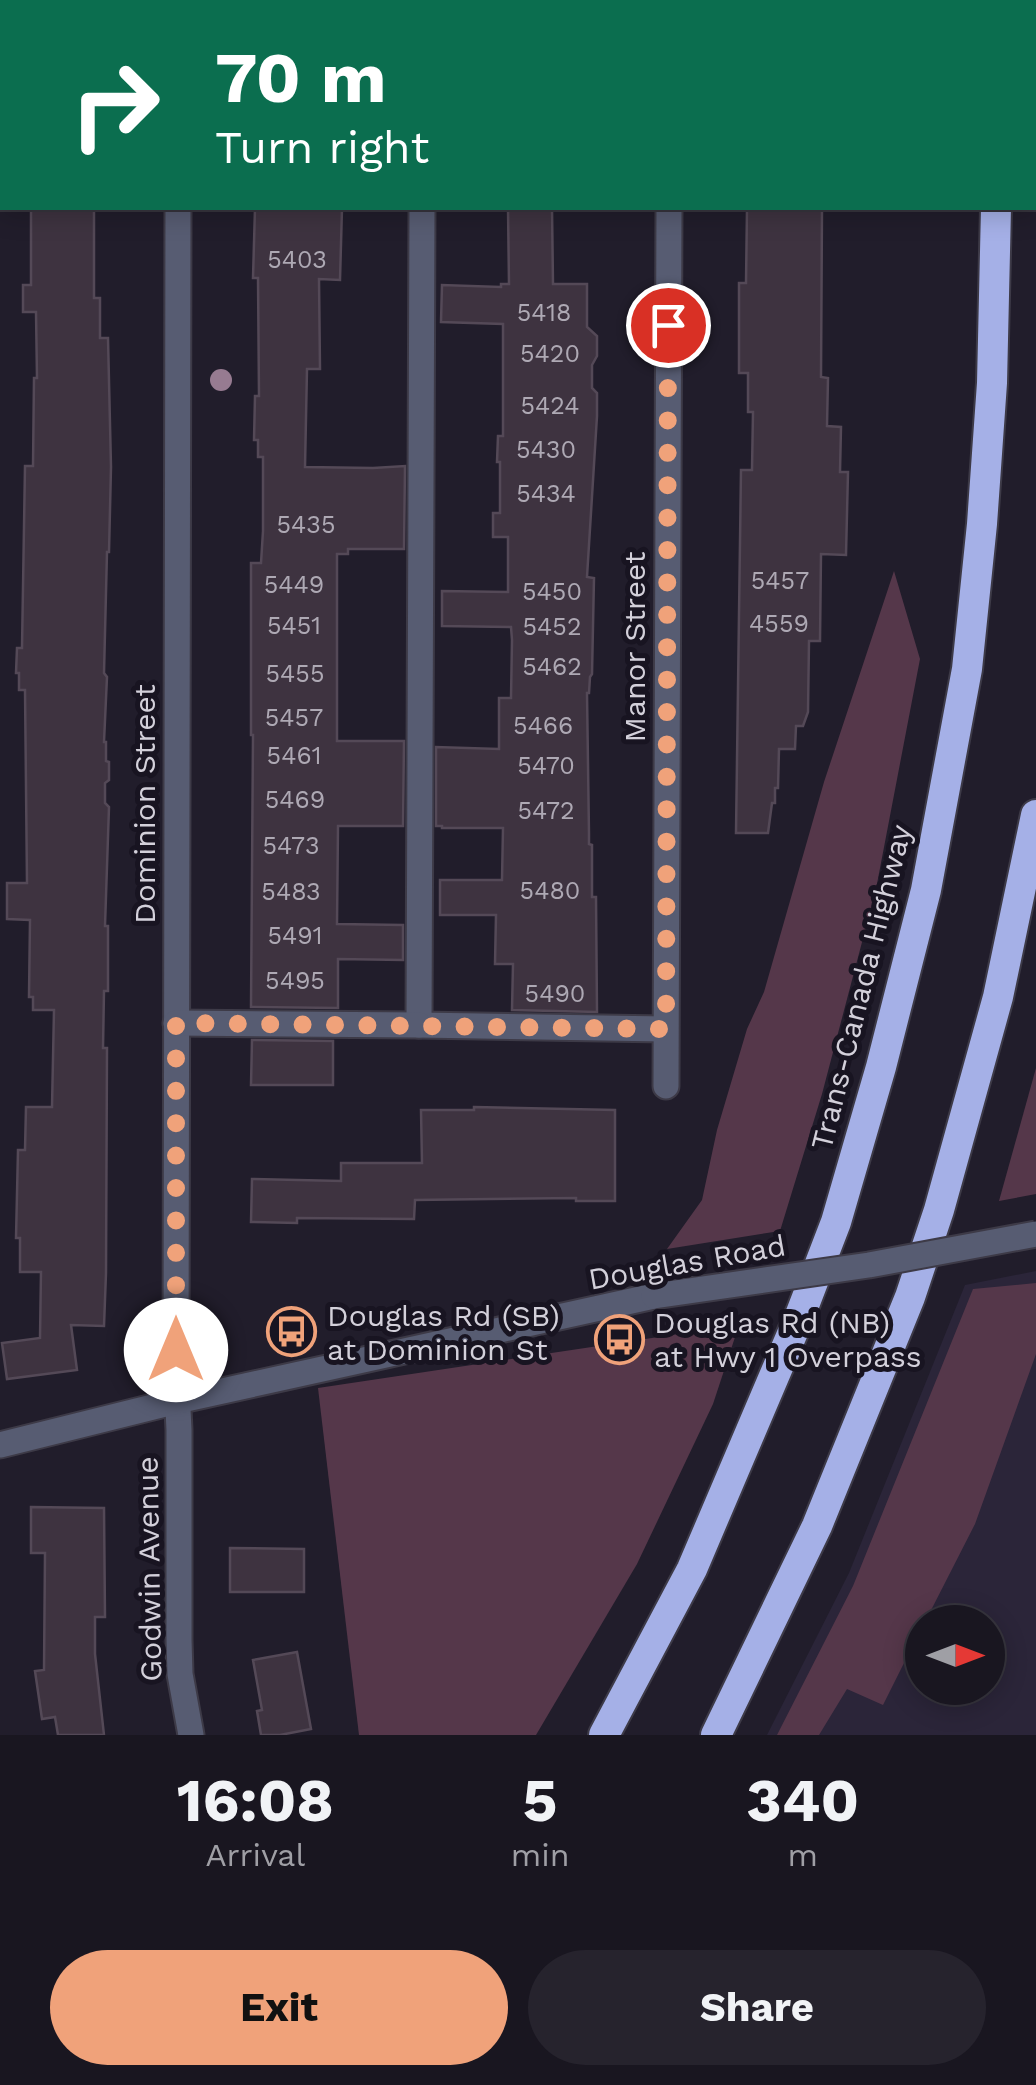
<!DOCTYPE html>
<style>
body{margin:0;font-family:"Work Sans",sans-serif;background:#26232d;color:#f1f3f6;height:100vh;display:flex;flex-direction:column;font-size:38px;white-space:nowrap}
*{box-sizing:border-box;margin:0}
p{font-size:32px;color:#9f9fa5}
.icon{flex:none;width:55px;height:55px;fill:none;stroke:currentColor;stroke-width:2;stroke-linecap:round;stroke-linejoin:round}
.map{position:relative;height:1735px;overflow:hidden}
.panel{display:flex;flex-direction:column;background:#191620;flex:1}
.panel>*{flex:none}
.banner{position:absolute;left:0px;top:0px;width:1038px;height:210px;box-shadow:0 5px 25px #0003,0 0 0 2px #37353e;background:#0b6e4f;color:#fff;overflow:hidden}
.needle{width:65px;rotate:90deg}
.tools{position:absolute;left:905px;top:1605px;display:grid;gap:20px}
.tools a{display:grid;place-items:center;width:100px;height:100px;border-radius:50%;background:#191620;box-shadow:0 5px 25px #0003,0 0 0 2px #37353e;font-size:50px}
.pin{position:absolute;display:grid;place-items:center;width:85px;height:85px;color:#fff;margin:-42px;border:5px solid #fff;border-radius:50%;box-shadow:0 2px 10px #0007}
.me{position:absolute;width:110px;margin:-55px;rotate:0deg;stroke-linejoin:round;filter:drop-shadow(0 0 8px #0008)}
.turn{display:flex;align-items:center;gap:35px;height:210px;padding:0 50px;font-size:45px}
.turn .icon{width:130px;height:130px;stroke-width:2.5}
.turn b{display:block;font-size:70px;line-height:85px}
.eta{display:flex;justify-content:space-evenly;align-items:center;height:170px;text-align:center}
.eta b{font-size:60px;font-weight:700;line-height:70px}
.cta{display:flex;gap:20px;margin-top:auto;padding:20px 50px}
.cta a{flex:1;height:115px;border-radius:60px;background:#f0a27a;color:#111;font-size:40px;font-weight:700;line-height:115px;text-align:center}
.cta a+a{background:#26232d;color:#f1f3f6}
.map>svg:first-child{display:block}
.built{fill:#2b2539;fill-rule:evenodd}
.green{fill:#55374a}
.building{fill:#3e3340;stroke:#544957;stroke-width:2.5}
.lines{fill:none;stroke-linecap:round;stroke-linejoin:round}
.minor-casing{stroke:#3d3a47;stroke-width:29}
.highway-casing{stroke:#3d3a47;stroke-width:34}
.minor{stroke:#575c72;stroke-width:25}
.highway{stroke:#a5b0e7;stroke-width:30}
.minor-bridge-casing{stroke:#3d3a47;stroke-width:29;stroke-linecap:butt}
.minor-bridge{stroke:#575c72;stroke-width:25}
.tree{fill:#977b91}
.route{stroke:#f0a27a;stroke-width:18;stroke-dasharray:0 32.4}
.labels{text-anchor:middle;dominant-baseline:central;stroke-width:10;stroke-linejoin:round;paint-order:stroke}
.number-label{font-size:25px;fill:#aea9b4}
.street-label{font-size:30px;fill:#d3d0da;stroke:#181421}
.poi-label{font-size:30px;fill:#d3d0da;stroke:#181421;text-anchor:start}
</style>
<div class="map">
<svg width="1036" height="1735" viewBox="0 0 1036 1735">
<rect width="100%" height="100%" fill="#211d2b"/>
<path class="built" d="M 1036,1271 L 1036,1735 L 767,1735 L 849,1573 L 965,1285 ZM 922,1622 L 988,1622 L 988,1688 L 922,1688 Z"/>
<g class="green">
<path d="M 894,571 L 920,659 L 876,889 L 822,1094 L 780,1231 L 667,1249 L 702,1200 L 717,1130 L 747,1029 L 764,992 L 824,782 Z"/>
<path d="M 1036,1068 L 1036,1194 L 999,1201 Z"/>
<path d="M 1036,1283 L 1036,1354 L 975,1524 L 925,1622 L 922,1622 L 922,1627 L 883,1705 L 847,1689 L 819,1735 L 777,1735 L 853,1586 L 973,1289 Z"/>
<path d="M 739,1325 L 713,1404 L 637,1564 L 536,1735 L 359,1735 L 318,1388 Z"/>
</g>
<g class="building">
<path d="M 31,208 L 94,208 L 94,298 L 100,298 L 100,338 L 108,338 L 111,467 L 109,552 L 107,552 L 104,673 L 107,677 L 104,742 L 106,742 L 106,761 L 109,762 L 109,780 L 105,783 L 105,803 L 109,807 L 105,926 L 108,926 L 108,991 L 104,991 L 103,1048 L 107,1048 L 106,1273 L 104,1326 L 71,1325 L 77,1370 L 7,1379 L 2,1343 L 40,1338 L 41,1272 L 20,1272 L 20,1238 L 16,1238 L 18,1150 L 25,1150 L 26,1107 L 52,1107 L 54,1010 L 33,1010 L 33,997 L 29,997 L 30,920 L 7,919 L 7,883 L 27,883 L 25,690 L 19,690 L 19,673 L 16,673 L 17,648 L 22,648 L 25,466 L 33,466 L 34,378 L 37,378 L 36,312 L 23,312 L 23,285 L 31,285 Z"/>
<path d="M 255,208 L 342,208 L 340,280 L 319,279 L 320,369 L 307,369 L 305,467 L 373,468 L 405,466 L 404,549 L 348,549 L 348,554 L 337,554 L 337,741 L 404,741 L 403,826 L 338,826 L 337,924 L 403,925 L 403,960 L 338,959 L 338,1008 L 251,1007 L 253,735 L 251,735 L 251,563 L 261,563 L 263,531 L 263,457 L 258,457 L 258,440 L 254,440 L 255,396 L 259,396 L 258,278 L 253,278 Z"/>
<path d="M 508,208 L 552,208 L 553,284 L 587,284 L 587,327 L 597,336 L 597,356 L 592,365 L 592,388 L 597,393 L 597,416 L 587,577 L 594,578 L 592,674 L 590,677 L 589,693 L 587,693 L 589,834 L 589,844 L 592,845 L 592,897 L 596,897 L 597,1012 L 512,1010 L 513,964 L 495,964 L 496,915 L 440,915 L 440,880 L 502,880 L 503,828 L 442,828 L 442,826 L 436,826 L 436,747 L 499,749 L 499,698 L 511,698 L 512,640 L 511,627 L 442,626 L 442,591 L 508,592 L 508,537 L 493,537 L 493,513 L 500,513 L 500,462 L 497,462 L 498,436 L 503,436 L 503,324 L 441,322 L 442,285 L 501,287 L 501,284 L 509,284 Z"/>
<path d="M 747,208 L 822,208 L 821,377 L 828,378 L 827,426 L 841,427 L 840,472 L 848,472 L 846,555 L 821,554 L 820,641 L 809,641 L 808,712 L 803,726 L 796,726 L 795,749 L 779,749 L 778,788 L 775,788 L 775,803 L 772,803 L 768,833 L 736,833 L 741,470 L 752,470 L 753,412 L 748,412 L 748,373 L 739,373 L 739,283 L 746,283 Z"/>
<path d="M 252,1040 L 333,1041 L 333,1085 L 251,1085 Z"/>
<path d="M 474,1107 L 615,1110 L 615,1201 L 576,1201 L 576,1198 L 415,1200 L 414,1219 L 297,1218 L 297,1223 L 251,1222 L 252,1179 L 341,1181 L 341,1163 L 422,1163 L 421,1110 L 474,1110 Z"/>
<path d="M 31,1507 L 104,1508 L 105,1617 L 95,1617 L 95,1654 L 104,1735 L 58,1735 L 55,1717 L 42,1719 L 35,1671 L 44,1670 L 45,1553 L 31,1553 Z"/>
<path d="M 230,1548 L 304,1549 L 304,1592 L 230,1592 Z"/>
<path d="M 297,1652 L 311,1729 L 280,1735 L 261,1735 L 257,1711 L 262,1710 L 253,1660 Z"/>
</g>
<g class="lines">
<defs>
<g id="minor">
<path d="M 179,2 L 179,0"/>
<path d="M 423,2 L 423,0"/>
<path d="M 669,2 L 669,0"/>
<path d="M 178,208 L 176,1368 L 179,1430 L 179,1640 L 180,1674 L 191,1735"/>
<path d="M 422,208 L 419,1025 L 665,1029"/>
<path d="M 176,1023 L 419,1025"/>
<path d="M 666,1086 L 669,208"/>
<path d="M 0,1445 L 177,1401 L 654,1296"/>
</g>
<g id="highway">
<path d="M 999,2 L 999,0"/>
<path d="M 604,1735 L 692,1569 L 801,1313 L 836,1222 L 881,1067 L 926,890 L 967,669 L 982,524 L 992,383 L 996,208"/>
<path d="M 716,1735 L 817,1526 L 910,1297 L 939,1210 L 998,997 L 1036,815"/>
</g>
</defs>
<use href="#minor" class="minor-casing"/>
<use href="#highway" class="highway-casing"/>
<use href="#minor" class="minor"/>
<use href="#highway" class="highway"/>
<defs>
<path id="minor-bridge" d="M 654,1296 L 869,1265 L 1036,1234"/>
</defs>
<use href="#minor-bridge" class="minor-bridge-casing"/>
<use href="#minor-bridge" class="minor-bridge"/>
</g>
<circle class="tree" cx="221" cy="380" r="11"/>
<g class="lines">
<path class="route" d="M 176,1350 L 176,1023 L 666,1029 L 668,325"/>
</g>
<defs>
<symbol id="bus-ring" viewBox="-11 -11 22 22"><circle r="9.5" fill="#181421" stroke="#f0a27a" stroke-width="1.5"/><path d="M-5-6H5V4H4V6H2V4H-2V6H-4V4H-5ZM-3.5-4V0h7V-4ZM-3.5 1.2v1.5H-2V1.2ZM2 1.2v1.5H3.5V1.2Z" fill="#f0a27a"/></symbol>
</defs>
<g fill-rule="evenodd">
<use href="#bus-ring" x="264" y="1304" width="55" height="55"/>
<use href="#bus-ring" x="592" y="1312" width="55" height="55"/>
</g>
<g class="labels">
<g class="number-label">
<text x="297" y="259">5403</text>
<text x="544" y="312">5418</text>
<text x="550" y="353">5420</text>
<text x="550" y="405">5424</text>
<text x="546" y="449">5430</text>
<text x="546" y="493">5434</text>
<text x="306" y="524">5435</text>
<text x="780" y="580">5457</text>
<text x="294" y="584">5449</text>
<text x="552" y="591">5450</text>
<text x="779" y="623">4559</text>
<text x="294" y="625">5451</text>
<text x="552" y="626">5452</text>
<text x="552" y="666">5462</text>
<text x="295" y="673">5455</text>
<text x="294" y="717">5457</text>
<text x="543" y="725">5466</text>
<text x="294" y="755">5461</text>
<text x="546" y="765">5470</text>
<text x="295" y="799">5469</text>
<text x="546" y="810">5472</text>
<text x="291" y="845">5473</text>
<text x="550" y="890">5480</text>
<text x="291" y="891">5483</text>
<text x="295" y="935">5491</text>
<text x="295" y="980">5495</text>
<text x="555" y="993">5490</text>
</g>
<g class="street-label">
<text transform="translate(634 647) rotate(-90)">Manor Street</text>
<text transform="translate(144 804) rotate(-90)">Dominion Street</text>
<text transform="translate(861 987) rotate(-76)">Trans-Canada Highway</text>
<text transform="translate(687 1262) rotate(-10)">Douglas Road</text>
<text transform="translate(149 1569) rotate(-91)">Godwin Avenue</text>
</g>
<g class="poi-label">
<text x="327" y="1315">Douglas Rd (SB)<tspan x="327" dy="34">at Dominion St</tspan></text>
<text x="654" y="1322">Douglas Rd (NB)<tspan x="654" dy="34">at Hwy 1 Overpass</tspan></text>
</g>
</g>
</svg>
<div class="tools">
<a><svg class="needle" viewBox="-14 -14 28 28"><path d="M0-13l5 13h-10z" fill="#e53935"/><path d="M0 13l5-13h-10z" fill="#9f9fa5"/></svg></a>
</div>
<div class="pin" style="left:668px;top:325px;background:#d93025"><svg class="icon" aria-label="arrive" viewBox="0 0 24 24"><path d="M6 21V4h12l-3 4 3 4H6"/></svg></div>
<svg class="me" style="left:176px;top:1350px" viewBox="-20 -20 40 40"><circle r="19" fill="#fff"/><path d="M0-13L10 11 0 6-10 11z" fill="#f0a27a"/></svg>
<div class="banner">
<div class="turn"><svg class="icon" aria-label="right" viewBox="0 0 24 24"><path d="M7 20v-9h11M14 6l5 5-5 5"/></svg><div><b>70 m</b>Turn right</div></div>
</div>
</div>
<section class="panel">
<div class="eta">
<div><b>16:08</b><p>Arrival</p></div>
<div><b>5</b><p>min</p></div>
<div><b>340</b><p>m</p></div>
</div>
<div class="cta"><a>Exit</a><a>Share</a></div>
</section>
